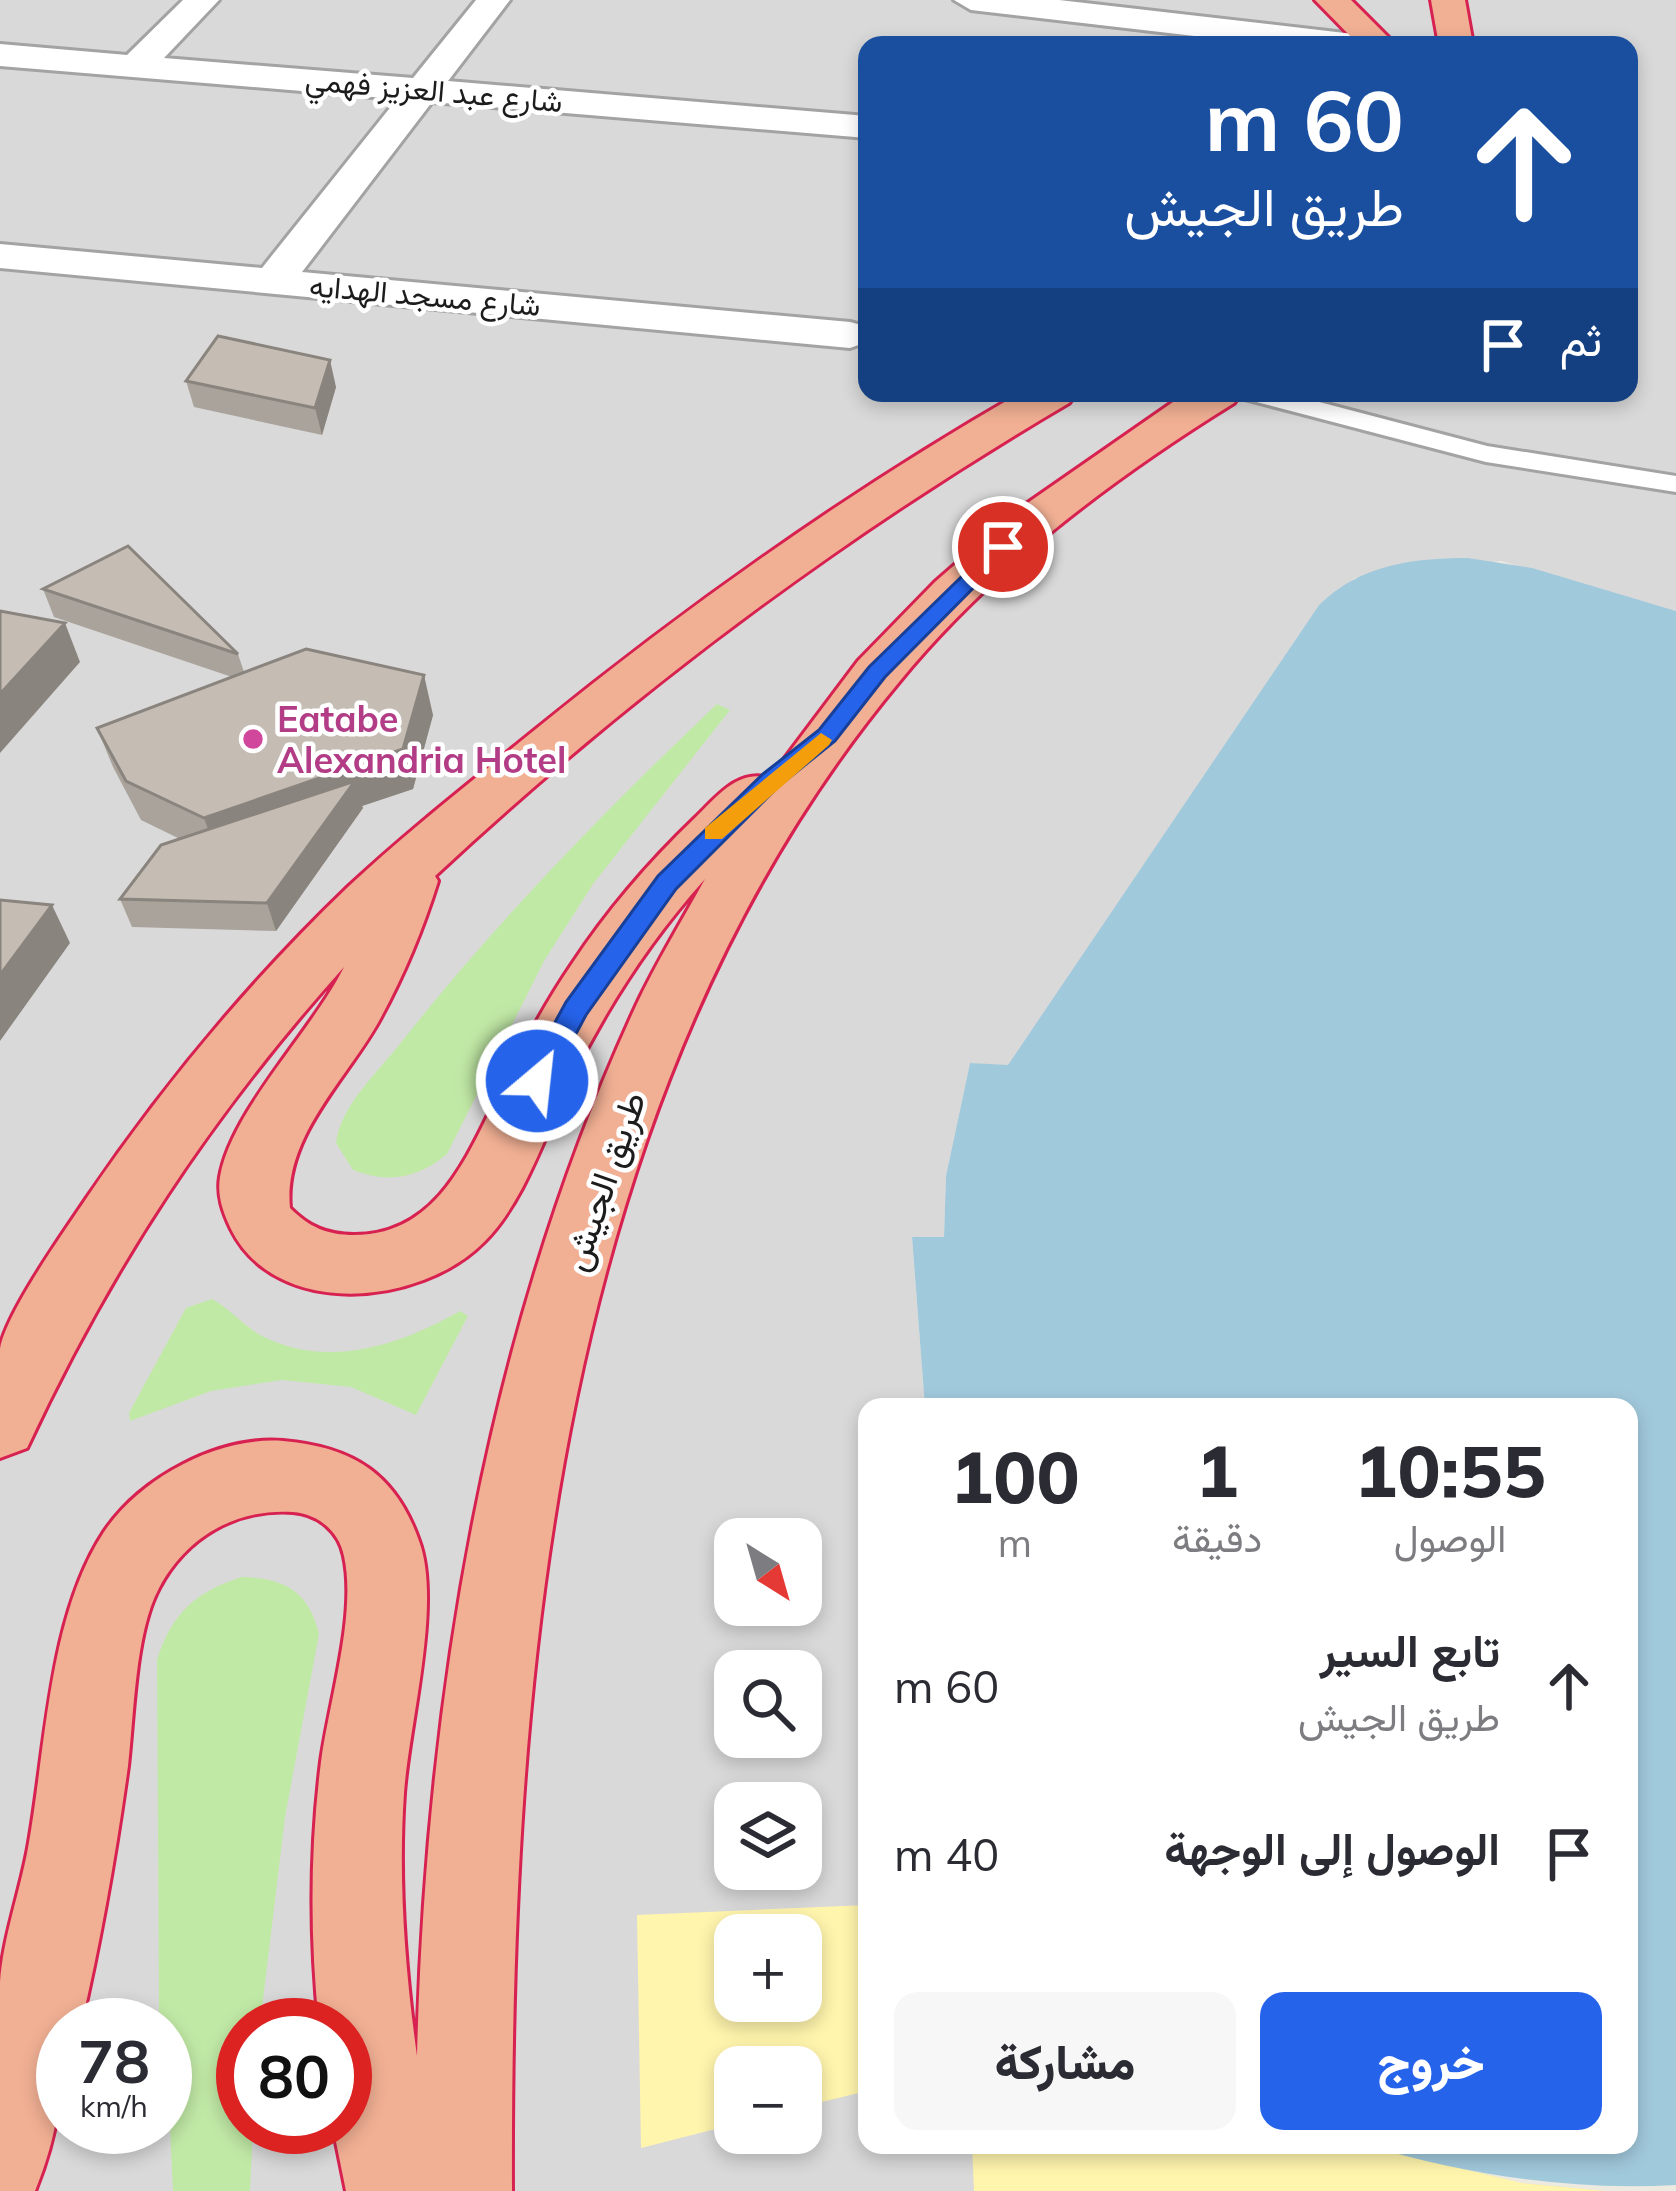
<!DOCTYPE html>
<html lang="ar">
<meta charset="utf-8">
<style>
body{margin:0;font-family:Mulish,Vazirmatn,sans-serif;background:#f7f7f7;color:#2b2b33;direction:rtl;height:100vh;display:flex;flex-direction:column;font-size:45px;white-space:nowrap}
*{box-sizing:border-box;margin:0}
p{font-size:39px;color:#7c7c81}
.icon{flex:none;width:66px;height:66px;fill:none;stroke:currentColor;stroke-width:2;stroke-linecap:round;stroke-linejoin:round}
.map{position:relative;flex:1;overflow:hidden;direction:ltr}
.details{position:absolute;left:858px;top:1398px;width:780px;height:756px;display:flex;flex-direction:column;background:#fff;border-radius:24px;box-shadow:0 6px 18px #0003;direction:rtl}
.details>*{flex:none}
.top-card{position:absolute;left:858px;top:36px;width:780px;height:366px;border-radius:24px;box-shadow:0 6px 18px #0003;direction:rtl;background:#1a4fa0;color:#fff;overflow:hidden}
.needle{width:78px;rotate:143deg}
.fabs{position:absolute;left:714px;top:1518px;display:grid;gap:24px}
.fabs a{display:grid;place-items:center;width:108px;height:108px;border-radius:24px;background:#fff;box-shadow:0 6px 18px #0003;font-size:60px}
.speed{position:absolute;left:36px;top:1998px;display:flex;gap:24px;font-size:60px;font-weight:700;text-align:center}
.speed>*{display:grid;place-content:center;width:156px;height:156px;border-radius:50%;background:#fff;box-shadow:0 6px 18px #0003;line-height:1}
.speed small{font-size:30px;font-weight:400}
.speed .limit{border:18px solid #d22;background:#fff;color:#111}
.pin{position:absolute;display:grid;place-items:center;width:102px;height:102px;color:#fff;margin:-51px;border:6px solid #fff;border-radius:50%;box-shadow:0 3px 12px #0007}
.me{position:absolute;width:132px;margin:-66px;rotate:28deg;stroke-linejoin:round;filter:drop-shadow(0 0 9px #0008)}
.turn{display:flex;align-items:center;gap:42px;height:252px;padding:0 36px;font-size:54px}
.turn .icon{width:156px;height:156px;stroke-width:2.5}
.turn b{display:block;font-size:84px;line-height:102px}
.then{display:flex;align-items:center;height:114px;padding:0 36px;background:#0003;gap:24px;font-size:45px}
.eta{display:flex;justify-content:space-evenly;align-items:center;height:204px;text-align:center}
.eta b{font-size:72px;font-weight:800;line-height:84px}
.cta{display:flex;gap:24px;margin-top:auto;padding:24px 36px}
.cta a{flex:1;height:138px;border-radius:24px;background:#2563eb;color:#fff;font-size:48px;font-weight:800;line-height:138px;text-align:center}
.cta a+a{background:#f7f7f7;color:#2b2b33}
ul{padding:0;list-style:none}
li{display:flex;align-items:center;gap:36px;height:168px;padding:0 36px}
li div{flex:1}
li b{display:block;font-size:45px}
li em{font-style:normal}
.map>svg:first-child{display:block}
.residential{fill:#dad9d9;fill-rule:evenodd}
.grass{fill:#c1e9a6}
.sand{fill:#fff5ad;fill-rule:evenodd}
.water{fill:#a1c9dc}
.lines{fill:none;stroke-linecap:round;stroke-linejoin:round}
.service-casing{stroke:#a3a3a3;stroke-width:6}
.minor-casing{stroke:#a3a3a3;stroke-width:6}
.trunk-casing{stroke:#d72251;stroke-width:6}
.service{fill:#fff;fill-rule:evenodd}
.minor{fill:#fff;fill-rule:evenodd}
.trunk{fill:#f1b094;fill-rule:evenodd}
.wall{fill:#a9a39b}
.shaded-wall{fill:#8a847e}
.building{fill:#c5bdb4;stroke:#8a847e;stroke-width:3}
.route{fill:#2563eb;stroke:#184099;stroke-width:3}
.slow{fill:#f59e0b}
.hotel-dot{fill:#d1479c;stroke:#fff;stroke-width:4.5}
.labels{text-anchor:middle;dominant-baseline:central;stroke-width:9;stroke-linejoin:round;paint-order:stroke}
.far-street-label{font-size:30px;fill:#1c1c1c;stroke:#fff}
.hotel-label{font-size:36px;font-weight:bold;fill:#b23c85;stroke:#fff;text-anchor:start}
.street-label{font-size:36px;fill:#1c1c1c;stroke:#fff}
</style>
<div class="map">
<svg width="1676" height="2191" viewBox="0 0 1676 2191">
<rect width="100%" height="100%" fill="#edeae1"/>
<path class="residential" d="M 0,0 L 1676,0 L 1676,611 L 1501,561 L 1355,578 L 1319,605 L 1008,1066 L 970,1063 L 946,1176 L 944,1238 L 912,1238 L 925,1407 L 867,1407 L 867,2145 L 1366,2145 L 1522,2183 L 1607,2191 L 0,2191 ZM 867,45 L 1629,45 L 1629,393 L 867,393 ZM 735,1539 L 801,1539 L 801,1605 L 735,1605 ZM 735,1671 L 801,1671 L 801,1737 L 735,1737 ZM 735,1803 L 801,1803 L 801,1869 L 735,1869 ZM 735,1935 L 801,1935 L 801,2001 L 735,2001 ZM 63,2025 L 165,2025 L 165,2127 L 63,2127 ZM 243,2025 L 345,2025 L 345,2127 L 243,2127 ZM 735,2067 L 801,2067 L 801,2133 L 735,2133 Z"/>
<g class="grass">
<path d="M 717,704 L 730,710 L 593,884 L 544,961 L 447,1154 C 418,1178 389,1184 353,1170 L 336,1143 C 341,1105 376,1074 399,1045 C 496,922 604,811 717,704 Z"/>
<path d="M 212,1299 C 231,1309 244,1327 264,1337 C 330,1369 400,1345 460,1311 L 468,1316 L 416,1415 L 351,1387 L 282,1380 L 211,1391 L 130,1421 L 129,1413 L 186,1308 Z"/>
<path d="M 242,1577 C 284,1578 309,1591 319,1634 L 285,1817 L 260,2025 L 243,2025 L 243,2127 L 253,2127 L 250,2191 L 173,2191 L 165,2025 L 160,2025 L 159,2011 L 157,1660 C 171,1614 196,1591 242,1577 Z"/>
</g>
<g class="sand">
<path d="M 867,1905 L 867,2091 L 801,2107 L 801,2067 L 735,2067 L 735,2124 L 641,2148 L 637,1915 ZM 735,1935 L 801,1935 L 801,2001 L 735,2001 Z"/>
<path d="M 972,2145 L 1366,2145 L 1522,2183 L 1607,2191 L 974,2191 Z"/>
</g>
<path class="water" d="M 1468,558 L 1532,568 L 1676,611 L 1676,2185 C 1570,2191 1468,2175 1366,2145 L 1629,2145 L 1629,1407 L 925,1407 L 912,1237 L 944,1237 L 946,1176 L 970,1063 L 1008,1065 L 1319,605 C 1360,565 1412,558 1468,558 Z"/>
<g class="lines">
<defs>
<path id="service" d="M 1241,393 L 1285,393 L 1487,446 L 1676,476 L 1676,492 L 1486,462 L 1245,399 Z"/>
<g id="minor">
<path d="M 183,0 L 219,0 L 164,58 L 413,78 L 476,0 L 510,0 L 448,81 L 867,116 L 867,138 L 432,102 L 302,272 L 850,322 L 865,326 L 867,342 L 850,348 L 0,268 L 0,244 L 262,268 L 397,99 L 0,66 L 0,44 L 127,55 Z"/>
<path d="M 954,0 L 1059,0 L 1362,35 L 1374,38 L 1379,45 L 1272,45 L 971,10 Z"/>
</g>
<g id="trunk">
<path d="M 1315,0 L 1351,0 L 1396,45 L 1359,45 Z"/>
<path d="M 1431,0 L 1465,0 L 1473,45 L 1439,45 Z"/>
<path d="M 1020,393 L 1076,393 L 1069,403 C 842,536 628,696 435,876 L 438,881 C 423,929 404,975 380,1019 C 348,1078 283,1136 290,1208 C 309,1227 327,1235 354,1235 C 442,1235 470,1148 504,1083 C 525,1042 546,1002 572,964 C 607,911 649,862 695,818 C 717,797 737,769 770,778 L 858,661 L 935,582 L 1019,509 L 1186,393 L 1241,393 L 1234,403 C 1110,480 992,569 899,682 C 556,1094 510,1678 512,2191 L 346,2191 L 333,2127 L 345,2127 L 345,2025 L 319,2025 C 310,1938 310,1849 321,1762 C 329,1702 357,1614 344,1556 C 339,1531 318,1514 293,1512 C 236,1508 186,1537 159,1588 C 135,1632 134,1715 128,1766 C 116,1853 101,1939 81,2025 L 63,2025 C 63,2088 59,2132 35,2191 L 0,2191 C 0,2122 0,2051 0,1982 C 3,1938 20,1892 28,1848 C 46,1750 48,1617 104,1532 C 140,1478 218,1436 283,1441 C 354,1447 396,1475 419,1541 C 442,1603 409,1724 404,1793 C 398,1881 405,1969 417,2056 C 426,1701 486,1331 636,1006 C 656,963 682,921 705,879 C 650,940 606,1008 570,1082 C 545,1134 525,1201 484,1242 C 421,1306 276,1320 231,1229 C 223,1212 217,1196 220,1177 C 231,1111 313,1030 344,967 C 211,1115 111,1267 27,1448 L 0,1458 C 0,1423 0,1383 0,1349 C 6,1313 64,1232 86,1199 C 162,1087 250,981 348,887 C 408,831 472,781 536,729 C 689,605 849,491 1020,393 Z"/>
</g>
</defs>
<use href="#service" class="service-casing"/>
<use href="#minor" class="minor-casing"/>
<use href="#trunk" class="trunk-casing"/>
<use href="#service" class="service"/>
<use href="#minor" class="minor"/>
<use href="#trunk" class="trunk"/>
</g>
<g class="wall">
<path d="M 186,381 L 336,387 L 322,435 L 194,407 Z"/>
<path d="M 43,589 L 238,654 L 244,672 L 433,715 L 413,789 L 362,806 L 363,808 L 276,931 L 132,927 L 120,899 L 180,839 L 141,820 L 113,767 L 97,728 L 232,677 L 54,617 Z"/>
</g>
<g class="shaded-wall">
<path d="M 330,360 L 336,387 L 322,435 L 315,408 Z"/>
<path d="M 65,623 L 80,662 L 0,753 L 0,694 Z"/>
<path d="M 424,675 L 433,715 L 413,789 L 362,806 L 363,808 L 276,931 L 267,903 L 218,857 L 204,818 Z"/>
<path d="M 52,905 L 70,943 L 0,1041 L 0,975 Z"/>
</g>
<g class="building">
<path d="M 218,336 L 330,360 L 315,408 L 186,381 Z"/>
<path d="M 128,546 L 238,654 L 43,589 Z"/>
<path d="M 0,611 L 65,623 L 0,694 Z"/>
<path d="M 306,649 L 424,675 L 403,749 L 204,818 L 126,781 L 97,728 Z"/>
<path d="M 355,781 L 267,903 L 120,899 L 161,845 Z"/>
<path d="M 0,900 L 52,905 L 0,975 Z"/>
</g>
<path class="route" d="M 1003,541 L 1013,547 L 1010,551 L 885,677 L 835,741 L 780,785 L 676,889 L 586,1015 L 547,1088 L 527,1088 L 523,1081 L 566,1002 L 658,876 L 763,774 L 819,730 L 869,667 L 996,543 Z"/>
<path class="slow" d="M 821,733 L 832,740 L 829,745 L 722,839 L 705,839 L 705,828 Z"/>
<circle class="hotel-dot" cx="253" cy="739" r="12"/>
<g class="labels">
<g class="far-street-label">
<text transform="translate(434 90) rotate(5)">شارع عبد العزيز فهمي</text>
<text transform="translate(425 295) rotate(5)">شارع مسجد الهدايه</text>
</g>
<g class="hotel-label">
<text x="277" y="718">Eatabe<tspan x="277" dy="41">Alexandria Hotel</tspan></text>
</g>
<g class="street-label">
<text transform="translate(603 1181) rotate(-71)">طريق الجيش</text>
</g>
</g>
</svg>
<div class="fabs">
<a><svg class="needle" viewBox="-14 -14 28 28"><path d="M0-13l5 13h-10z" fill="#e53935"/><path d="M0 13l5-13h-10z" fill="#7c7c81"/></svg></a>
<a><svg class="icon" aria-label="search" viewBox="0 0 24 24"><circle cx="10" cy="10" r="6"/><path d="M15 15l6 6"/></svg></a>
<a><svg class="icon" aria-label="layers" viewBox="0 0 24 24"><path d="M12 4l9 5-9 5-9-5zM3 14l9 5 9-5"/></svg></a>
<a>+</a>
<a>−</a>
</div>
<div class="speed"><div>78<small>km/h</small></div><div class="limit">80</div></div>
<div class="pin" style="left:1003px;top:547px;background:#d93025"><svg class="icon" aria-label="arrive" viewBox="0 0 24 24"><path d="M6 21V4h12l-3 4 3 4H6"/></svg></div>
<svg class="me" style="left:537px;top:1081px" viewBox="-20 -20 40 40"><circle r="17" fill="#2563eb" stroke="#fff" stroke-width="3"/><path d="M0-11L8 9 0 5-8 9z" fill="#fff"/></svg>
<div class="top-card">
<div class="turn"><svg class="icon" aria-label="ahead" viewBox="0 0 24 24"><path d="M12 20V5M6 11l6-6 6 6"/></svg><div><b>60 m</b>طريق الجيش</div></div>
<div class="then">ثم<svg class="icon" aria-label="arrive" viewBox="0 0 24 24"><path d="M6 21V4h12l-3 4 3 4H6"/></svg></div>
</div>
<section class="details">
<div class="eta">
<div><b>10:55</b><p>الوصول</p></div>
<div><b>1</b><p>دقيقة</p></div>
<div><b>100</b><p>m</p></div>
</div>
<ul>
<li><svg class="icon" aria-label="ahead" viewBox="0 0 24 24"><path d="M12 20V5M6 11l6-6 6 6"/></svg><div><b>تابع السير</b><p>طريق الجيش</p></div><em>60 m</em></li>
<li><svg class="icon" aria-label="arrive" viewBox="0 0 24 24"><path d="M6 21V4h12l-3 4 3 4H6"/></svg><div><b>الوصول إلى الوجهة</b></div><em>40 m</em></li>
</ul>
<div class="cta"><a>خروج</a><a>مشاركة</a></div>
</section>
</div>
